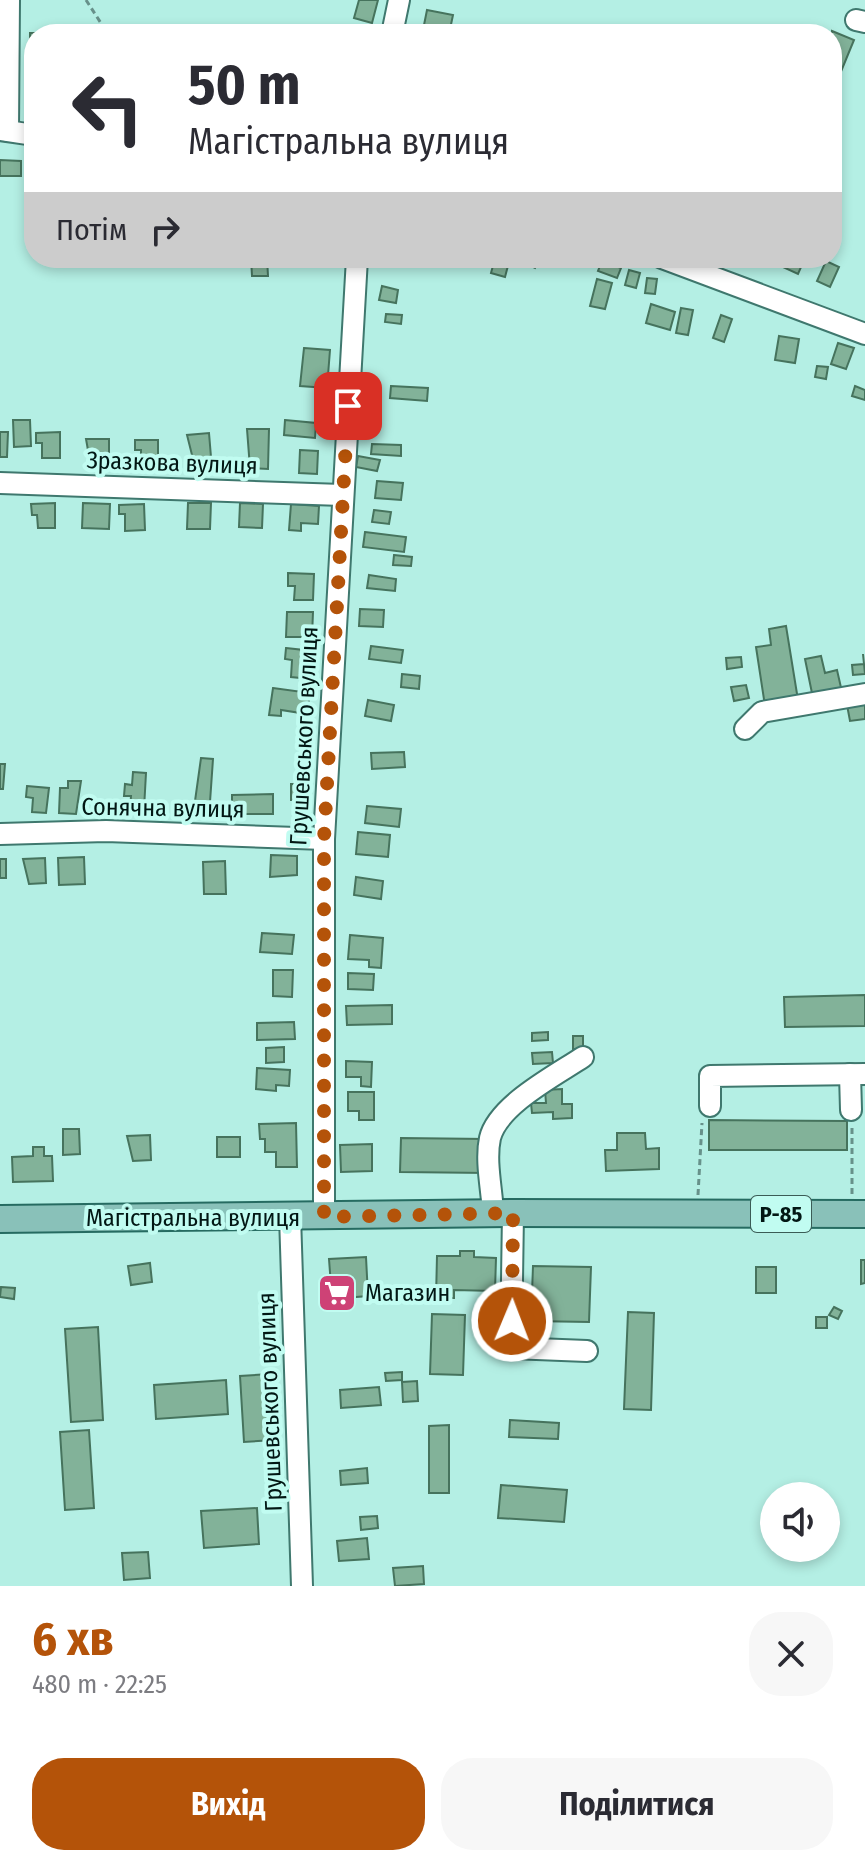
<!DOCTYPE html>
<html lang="uk">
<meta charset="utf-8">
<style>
body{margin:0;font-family:"Fira Sans Condensed",sans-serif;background:#f7f7f7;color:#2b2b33;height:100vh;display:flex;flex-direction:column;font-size:30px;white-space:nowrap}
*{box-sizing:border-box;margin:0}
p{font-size:26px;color:#7c7c81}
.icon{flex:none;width:44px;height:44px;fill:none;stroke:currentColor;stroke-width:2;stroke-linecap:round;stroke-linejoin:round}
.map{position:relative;height:1586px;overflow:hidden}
.sheet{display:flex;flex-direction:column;background:#fff;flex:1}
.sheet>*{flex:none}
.top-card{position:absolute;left:24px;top:24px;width:818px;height:244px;border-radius:32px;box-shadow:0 4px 12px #0003;background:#fff;color:#2b2b33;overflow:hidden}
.controls{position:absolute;left:760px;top:1482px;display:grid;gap:16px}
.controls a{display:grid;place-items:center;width:80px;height:80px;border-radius:50%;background:#fff;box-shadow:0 4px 12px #0003;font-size:40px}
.pin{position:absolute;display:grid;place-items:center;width:68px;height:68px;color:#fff;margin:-34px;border-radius:16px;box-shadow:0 4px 12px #0006}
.me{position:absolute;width:88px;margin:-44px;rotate:1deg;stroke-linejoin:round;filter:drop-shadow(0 0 6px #0008)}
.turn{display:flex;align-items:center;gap:28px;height:168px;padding:0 32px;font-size:36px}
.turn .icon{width:104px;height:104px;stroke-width:2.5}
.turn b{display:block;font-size:56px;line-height:68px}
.then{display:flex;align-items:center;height:76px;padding:0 32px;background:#0003;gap:16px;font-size:30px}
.round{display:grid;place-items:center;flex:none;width:84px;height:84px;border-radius:32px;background:#f7f7f7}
.summary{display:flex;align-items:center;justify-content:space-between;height:136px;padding:0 32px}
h1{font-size:48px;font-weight:700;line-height:60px;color:#b45309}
.button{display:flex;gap:16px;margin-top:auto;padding:16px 32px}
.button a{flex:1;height:92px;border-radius:32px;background:#b45309;color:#fff;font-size:32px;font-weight:700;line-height:92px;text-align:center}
.button a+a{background:#f7f7f7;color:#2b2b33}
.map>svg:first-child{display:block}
.building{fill:#82b299;stroke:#46735d;stroke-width:2}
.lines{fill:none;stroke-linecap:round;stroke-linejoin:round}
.minor-casing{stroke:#3f786e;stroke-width:24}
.major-casing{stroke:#266b61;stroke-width:30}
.path{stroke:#67918a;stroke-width:3;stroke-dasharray:6 4;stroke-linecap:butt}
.minor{stroke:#fff;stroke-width:20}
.major{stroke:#89c1b9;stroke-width:26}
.route{stroke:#b45309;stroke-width:14;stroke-dasharray:0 25.2}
.labels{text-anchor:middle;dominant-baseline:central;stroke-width:8;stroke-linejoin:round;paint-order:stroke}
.shield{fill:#c1fcf1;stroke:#3b5c56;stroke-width:2}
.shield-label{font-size:22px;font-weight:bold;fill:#021714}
.street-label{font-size:24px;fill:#021714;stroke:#c1fcf1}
.poi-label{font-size:24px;fill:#021714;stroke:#c1fcf1;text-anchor:start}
</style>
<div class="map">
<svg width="865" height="1586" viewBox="0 0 865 1586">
<rect width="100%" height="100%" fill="#b4efe4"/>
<g class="building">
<path d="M 359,0 L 378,0 L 372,23 L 354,18 Z"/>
<path d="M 427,10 L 453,15 L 449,34 L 438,34 L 439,28 L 424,25 Z"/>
<path d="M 832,31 L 854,40 L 840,74 L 832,71 Z"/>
<path d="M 30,33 L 42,33 L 34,34 L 34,50 L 30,50 Z"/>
<path d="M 0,160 L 21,161 L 21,176 L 0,176 Z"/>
<path d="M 251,258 L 267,258 L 268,276 L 252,276 Z"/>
<path d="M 495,258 L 510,258 L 505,277 L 491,273 Z"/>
<path d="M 530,258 L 540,258 L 535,268 L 527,264 Z"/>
<path d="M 788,258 L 805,258 L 798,274 L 783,267 Z"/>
<path d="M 602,261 L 621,268 L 617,278 L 598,271 Z"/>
<path d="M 826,261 L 839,267 L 830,287 L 817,281 Z"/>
<path d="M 629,270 L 640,273 L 636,288 L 625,285 Z"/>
<path d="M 647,278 L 657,279 L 655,294 L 645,293 Z"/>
<path d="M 597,279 L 612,283 L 605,309 L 590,306 Z"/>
<path d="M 382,286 L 398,290 L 396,303 L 379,300 Z"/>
<path d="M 651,304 L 675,312 L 670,330 L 646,323 Z"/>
<path d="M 681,308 L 693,310 L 688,335 L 676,333 Z"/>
<path d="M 386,314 L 402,315 L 401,324 L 385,322 Z"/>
<path d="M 721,315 L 732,319 L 724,342 L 713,338 Z"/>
<path d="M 779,336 L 799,339 L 795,363 L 775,360 Z"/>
<path d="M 838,343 L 854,348 L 846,369 L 831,364 Z"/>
<path d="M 304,348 L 330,350 L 327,388 L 300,386 Z"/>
<path d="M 817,366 L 828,367 L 826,379 L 815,377 Z"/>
<path d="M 391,386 L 428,388 L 427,401 L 390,398 Z"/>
<path d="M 855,386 L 865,390 L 865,400 L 852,396 Z"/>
<path d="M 13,420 L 30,420 L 31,446 L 14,447 Z"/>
<path d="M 285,420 L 316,423 L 315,438 L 284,435 Z"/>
<path d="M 247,429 L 269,429 L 268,469 L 250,468 Z"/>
<path d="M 0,432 L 8,432 L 7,457 L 0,457 Z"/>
<path d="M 60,432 L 60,458 L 42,458 L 42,443 L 36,443 L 36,433 Z"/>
<path d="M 209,433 L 211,457 L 193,459 L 187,435 Z"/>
<path d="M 86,439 L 109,439 L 109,467 L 91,467 Z"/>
<path d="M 135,440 L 158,440 L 158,466 L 141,466 L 141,450 L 135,450 Z"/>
<path d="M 372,444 L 401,445 L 401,456 L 371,454 Z"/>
<path d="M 300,450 L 318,451 L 317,474 L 299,473 Z"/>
<path d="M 358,456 L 380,460 L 377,471 L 356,467 Z"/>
<path d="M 377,481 L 403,483 L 401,500 L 375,498 Z"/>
<path d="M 55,503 L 55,528 L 38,528 L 37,515 L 32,515 L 31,504 Z"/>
<path d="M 83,503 L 110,504 L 109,529 L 82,528 Z"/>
<path d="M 188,503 L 211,503 L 210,529 L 187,529 Z"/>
<path d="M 240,503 L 263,504 L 262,528 L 239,527 Z"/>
<path d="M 144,504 L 145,530 L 125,531 L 125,514 L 119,514 L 119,505 Z"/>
<path d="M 291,504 L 319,506 L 318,524 L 301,523 L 301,531 L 289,530 Z"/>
<path d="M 374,510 L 391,512 L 389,524 L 372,522 Z"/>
<path d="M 365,532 L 406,537 L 404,552 L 363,547 Z"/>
<path d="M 394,555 L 412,557 L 411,566 L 393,565 Z"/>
<path d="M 288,573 L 314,574 L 313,600 L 294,600 L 295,586 L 288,586 Z"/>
<path d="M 369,575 L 396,579 L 395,591 L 367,588 Z"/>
<path d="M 360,609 L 384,610 L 383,627 L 359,626 Z"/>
<path d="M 287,612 L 313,612 L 312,637 L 286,637 Z"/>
<path d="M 786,626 L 798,700 L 765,706 L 756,647 L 771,645 L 769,629 Z"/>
<path d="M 371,646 L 403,650 L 401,663 L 369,659 Z"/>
<path d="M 286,648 L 313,651 L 310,679 L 291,677 L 292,660 L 285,659 Z"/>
<path d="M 863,654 L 865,674 L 853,675 L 852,665 L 864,664 Z"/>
<path d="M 821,656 L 825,673 L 837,670 L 842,692 L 813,698 L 805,659 Z"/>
<path d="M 741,657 L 742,667 L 727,669 L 726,658 Z"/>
<path d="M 402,674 L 420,676 L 419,689 L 401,687 Z"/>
<path d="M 746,685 L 749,698 L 734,701 L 731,687 Z"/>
<path d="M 273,688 L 310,693 L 307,714 L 281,710 L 281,716 L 269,715 Z"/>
<path d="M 368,700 L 394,705 L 391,721 L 365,716 Z"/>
<path d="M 865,702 L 865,719 L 850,721 L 847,705 Z"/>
<path d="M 404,752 L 405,767 L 372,769 L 371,753 Z"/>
<path d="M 201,758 L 213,759 L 210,802 L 195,801 Z"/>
<path d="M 0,764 L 5,764 L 3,789 L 0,789 Z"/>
<path d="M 133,772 L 146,773 L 144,809 L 130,809 L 131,796 L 124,796 L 125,784 L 132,785 Z"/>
<path d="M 68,781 L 81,781 L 76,814 L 59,813 L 60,788 L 68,788 Z"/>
<path d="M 291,784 L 306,784 L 307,800 L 291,800 Z"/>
<path d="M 27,786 L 49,788 L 46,813 L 32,812 L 33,798 L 26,797 Z"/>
<path d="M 273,794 L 273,814 L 232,814 L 232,795 Z"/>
<path d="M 367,806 L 401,809 L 399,827 L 365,823 Z"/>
<path d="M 358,832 L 390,835 L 388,857 L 356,854 Z"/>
<path d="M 271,855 L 297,856 L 297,875 L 270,877 Z"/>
<path d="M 84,857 L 85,884 L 59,885 L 58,858 Z"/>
<path d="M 45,858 L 46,883 L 29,884 L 23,859 Z"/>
<rect x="0" y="859" width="6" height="19"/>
<path d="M 225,861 L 226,894 L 204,894 L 203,862 Z"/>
<path d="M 356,877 L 383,881 L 381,899 L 354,895 Z"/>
<path d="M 262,933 L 294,935 L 292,954 L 260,952 Z"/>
<path d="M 350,935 L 383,938 L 381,968 L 369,967 L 369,960 L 348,959 Z"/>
<path d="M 273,970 L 293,970 L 292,997 L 273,996 Z"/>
<path d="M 348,973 L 374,974 L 373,990 L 348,989 Z"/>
<path d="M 865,995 L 865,1026 L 785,1027 L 784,997 Z"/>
<path d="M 392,1005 L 392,1024 L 347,1025 L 346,1006 Z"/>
<path d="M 294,1022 L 295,1039 L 257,1040 L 257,1023 Z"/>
<path d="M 548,1032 L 548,1040 L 532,1041 L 532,1033 Z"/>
<rect x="573" y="1036" width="10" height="13"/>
<path d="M 284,1047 L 284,1062 L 266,1063 L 266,1048 Z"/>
<path d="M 552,1052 L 553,1063 L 533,1064 L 532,1053 Z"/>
<path d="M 346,1061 L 372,1062 L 371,1087 L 361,1086 L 361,1077 L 346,1077 Z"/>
<path d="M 257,1068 L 290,1070 L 289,1086 L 276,1085 L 276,1091 L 256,1089 Z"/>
<path d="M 562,1089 L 562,1104 L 572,1104 L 572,1118 L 553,1119 L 553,1112 L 532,1113 L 531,1103 L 546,1103 L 545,1090 Z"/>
<path d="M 348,1092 L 374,1092 L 374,1120 L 359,1120 L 359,1111 L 348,1111 Z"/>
<path d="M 709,1120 L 847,1121 L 847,1150 L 709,1150 Z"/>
<path d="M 296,1123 L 297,1167 L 276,1167 L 276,1152 L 265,1152 L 265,1139 L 260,1139 L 259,1124 Z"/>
<path d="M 63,1129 L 79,1129 L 80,1154 L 63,1155 Z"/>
<path d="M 617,1133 L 645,1133 L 646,1149 L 659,1148 L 659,1169 L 606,1171 L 605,1150 L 617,1150 Z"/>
<path d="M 150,1135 L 151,1160 L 133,1161 L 127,1136 Z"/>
<rect x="217" y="1137" width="23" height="20"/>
<path d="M 401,1138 L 487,1139 L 487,1173 L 400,1172 Z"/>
<path d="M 372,1144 L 372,1171 L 341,1172 L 340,1145 Z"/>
<path d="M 33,1147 L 44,1147 L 44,1156 L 52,1156 L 53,1181 L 13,1182 L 12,1157 L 33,1156 Z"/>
<path d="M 460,1251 L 474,1251 L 474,1257 L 496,1258 L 495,1291 L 454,1290 L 454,1298 L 436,1298 L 437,1256 L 460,1256 Z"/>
<path d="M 366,1257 L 368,1296 L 332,1299 L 329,1259 Z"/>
<path d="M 861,1260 L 865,1260 L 865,1283 L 861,1284 Z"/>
<path d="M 150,1263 L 152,1282 L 131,1285 L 128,1266 Z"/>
<path d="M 533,1266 L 591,1267 L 589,1322 L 531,1321 Z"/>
<rect x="756" y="1267" width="20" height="26"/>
<path d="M 1,1287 L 15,1288 L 14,1299 L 0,1297 Z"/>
<path d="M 834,1307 L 842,1311 L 838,1319 L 829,1315 Z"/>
<path d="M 628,1312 L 654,1313 L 651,1410 L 624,1409 Z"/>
<path d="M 432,1314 L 465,1315 L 463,1375 L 430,1374 Z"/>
<rect x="816" y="1317" width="11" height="11"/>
<path d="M 98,1327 L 103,1420 L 71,1422 L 65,1329 Z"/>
<path d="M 402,1372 L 402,1380 L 386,1381 L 385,1373 Z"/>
<path d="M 269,1374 L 274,1440 L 244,1442 L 240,1376 Z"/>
<path d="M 226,1380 L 228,1414 L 156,1419 L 154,1385 Z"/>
<path d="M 417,1381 L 418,1401 L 403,1402 L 402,1382 Z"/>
<path d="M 379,1387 L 381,1405 L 341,1408 L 340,1390 Z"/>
<path d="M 510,1420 L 559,1423 L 558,1439 L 509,1437 Z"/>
<path d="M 449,1425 L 449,1493 L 429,1493 L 429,1426 Z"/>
<path d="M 89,1430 L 94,1508 L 65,1510 L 60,1432 Z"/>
<path d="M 367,1468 L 368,1483 L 341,1485 L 340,1471 Z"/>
<path d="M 501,1485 L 567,1490 L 564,1522 L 498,1518 Z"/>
<path d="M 257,1508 L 259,1544 L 204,1548 L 201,1511 Z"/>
<path d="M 377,1516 L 378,1528 L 361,1530 L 360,1517 Z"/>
<path d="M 367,1538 L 369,1559 L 339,1561 L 337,1541 Z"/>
<path d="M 148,1552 L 150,1578 L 124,1580 L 122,1553 Z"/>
<path d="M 423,1566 L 424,1584 L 395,1586 L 393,1568 Z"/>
</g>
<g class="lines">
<defs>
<g id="minor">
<path d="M 856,20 L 865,22"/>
<path d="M 392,34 L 399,0"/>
<path d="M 0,130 L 34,135"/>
<path d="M 8,131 L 9,0"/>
<path d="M 662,258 L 865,334"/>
<path d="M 0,483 L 342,495"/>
<path d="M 745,729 L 762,712 L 865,694"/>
<path d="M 0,834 L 106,831 L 324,839"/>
<path d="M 850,1074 L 851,1110"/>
<path d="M 710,1106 L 710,1076 L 865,1074"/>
<path d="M 493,1213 C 492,1190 485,1161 490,1138 C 498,1105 556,1075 583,1057"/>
<path d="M 513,1213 L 511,1348 L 587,1351"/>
<path d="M 290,1216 L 302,1586"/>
<path d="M 324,1217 L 324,839 L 357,258"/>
</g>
<path id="major" d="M 0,1219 L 513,1213 L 865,1214"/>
</defs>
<use href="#minor" class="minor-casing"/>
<use href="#major" class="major-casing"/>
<g class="path">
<path d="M 86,0 L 108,34"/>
<path d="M 852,1194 L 852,1126"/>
<path d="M 698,1195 L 702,1123"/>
</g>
<use href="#minor" class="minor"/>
<use href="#major" class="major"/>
</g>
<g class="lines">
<path class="route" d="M 348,406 L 324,839 L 324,1217 L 513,1213 L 512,1321"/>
</g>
<defs>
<symbol id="supermarket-square" viewBox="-11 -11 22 22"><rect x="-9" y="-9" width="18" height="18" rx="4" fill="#ce4276" stroke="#c1fcf1"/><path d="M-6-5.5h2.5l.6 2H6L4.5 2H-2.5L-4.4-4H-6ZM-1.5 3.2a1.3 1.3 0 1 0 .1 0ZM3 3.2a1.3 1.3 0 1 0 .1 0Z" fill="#fff"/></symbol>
</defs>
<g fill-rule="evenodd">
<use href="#supermarket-square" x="315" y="1271" width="44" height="44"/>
</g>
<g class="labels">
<rect class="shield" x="751" y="1196" width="60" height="36" rx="6"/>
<g class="shield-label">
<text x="781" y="1214">Р-85</text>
</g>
<g class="street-label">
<text transform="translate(172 463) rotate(2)">Зразкова вулиця</text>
<text transform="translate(304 736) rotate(-87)">Грушевського вулиця</text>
<text transform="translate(163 808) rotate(1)">Сонячна вулиця</text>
<text x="193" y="1218">Магістральна вулиця</text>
<text transform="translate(270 1402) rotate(-92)">Грушевського вулиця</text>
</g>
<g class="poi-label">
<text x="365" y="1293">Магазин</text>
</g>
</g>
</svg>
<div class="controls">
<a><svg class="icon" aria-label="sound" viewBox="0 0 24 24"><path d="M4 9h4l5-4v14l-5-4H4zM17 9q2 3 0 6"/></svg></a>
</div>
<div class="pin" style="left:348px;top:406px;background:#d93025"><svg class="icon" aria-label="arrive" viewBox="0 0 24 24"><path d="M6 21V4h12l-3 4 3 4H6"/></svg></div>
<svg class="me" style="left:512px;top:1321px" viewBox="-20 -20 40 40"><circle r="17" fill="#b45309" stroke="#fff" stroke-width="3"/><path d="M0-11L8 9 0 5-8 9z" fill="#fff"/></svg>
<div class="top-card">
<div class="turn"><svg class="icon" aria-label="left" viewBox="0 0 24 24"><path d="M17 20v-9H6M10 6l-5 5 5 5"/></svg><div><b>50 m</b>Магістральна вулиця</div></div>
<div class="then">Потім<svg class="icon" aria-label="right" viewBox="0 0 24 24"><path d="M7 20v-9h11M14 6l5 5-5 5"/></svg></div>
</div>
</div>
<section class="sheet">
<div class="summary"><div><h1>6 хв</h1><p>480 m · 22:25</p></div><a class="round"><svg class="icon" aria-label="close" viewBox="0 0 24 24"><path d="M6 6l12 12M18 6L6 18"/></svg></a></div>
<div class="button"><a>Вихід</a><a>Поділитися</a></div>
</section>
